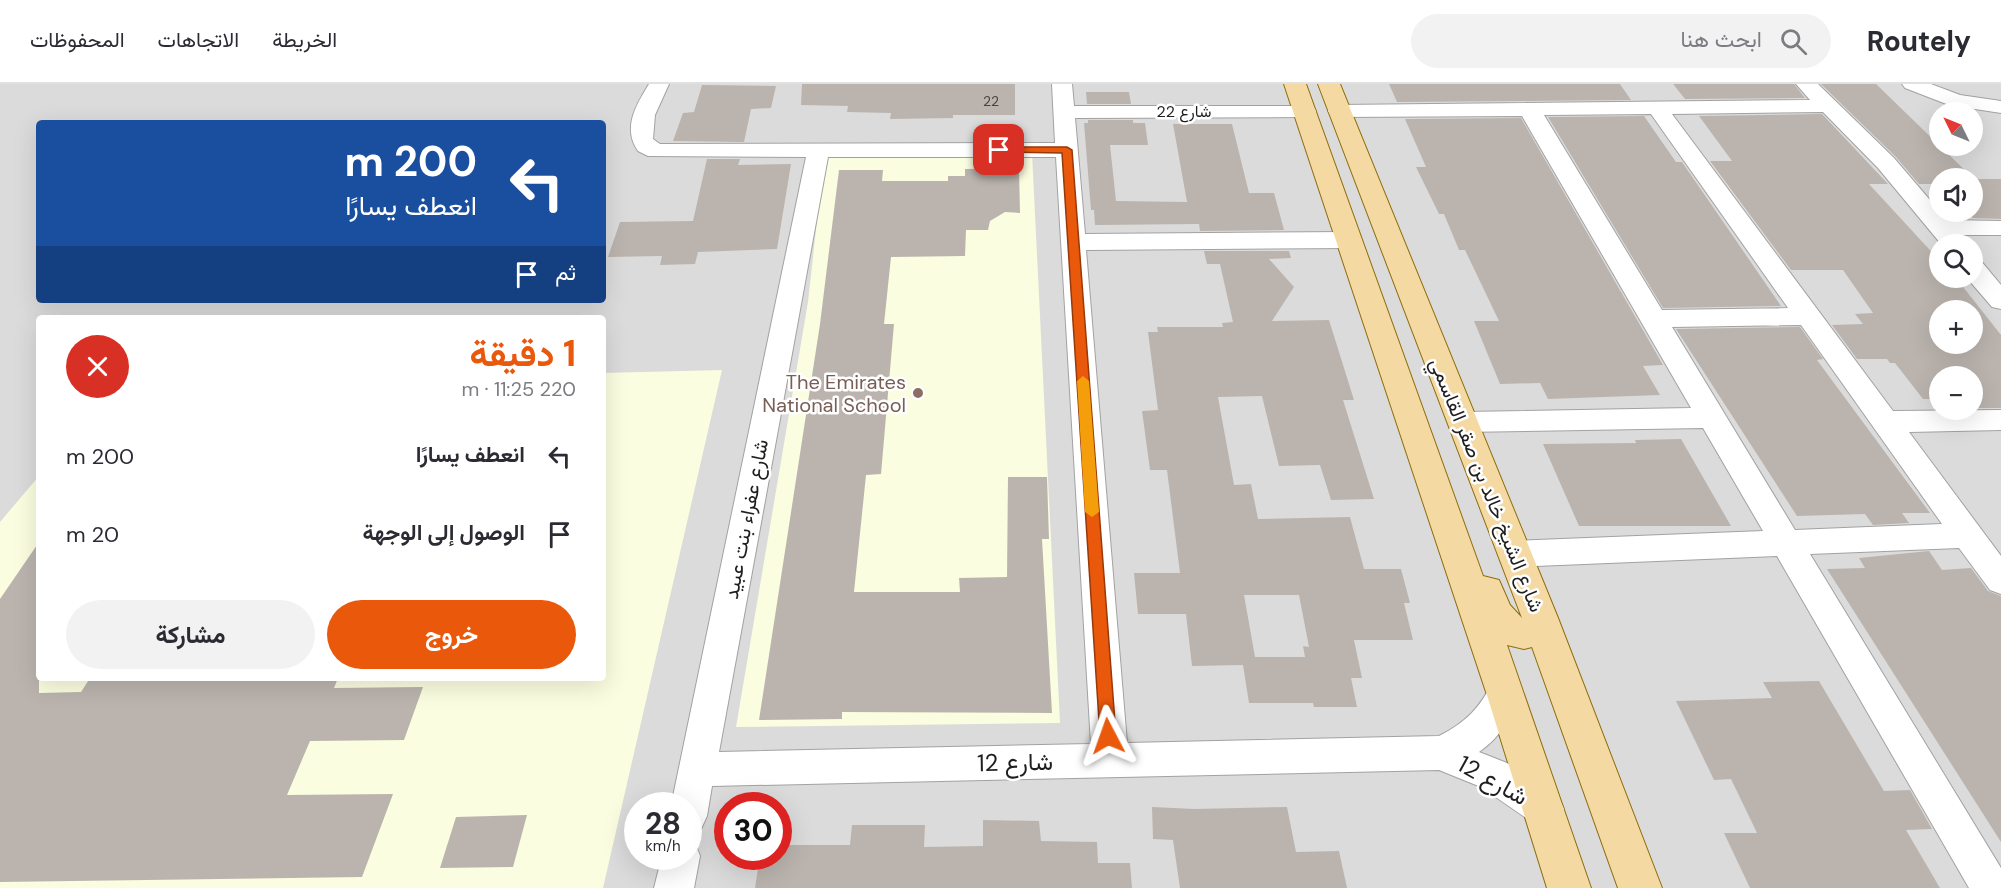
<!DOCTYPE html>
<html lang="ar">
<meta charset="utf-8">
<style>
body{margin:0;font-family:"DM Sans",Vazirmatn,sans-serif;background:#f2f2f3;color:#2b2b33;direction:rtl;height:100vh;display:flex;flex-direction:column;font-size:22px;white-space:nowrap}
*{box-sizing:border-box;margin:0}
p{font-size:20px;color:#7c7c81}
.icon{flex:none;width:33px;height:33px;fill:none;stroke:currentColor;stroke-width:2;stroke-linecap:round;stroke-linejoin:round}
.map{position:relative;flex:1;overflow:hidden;direction:ltr}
.panel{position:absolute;left:36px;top:231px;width:570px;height:366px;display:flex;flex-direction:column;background:#fff;border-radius:6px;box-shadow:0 6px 24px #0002;direction:rtl}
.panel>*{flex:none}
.hud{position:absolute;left:36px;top:36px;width:570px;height:183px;border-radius:6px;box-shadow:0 6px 24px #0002;direction:rtl;background:#1a4fa0;color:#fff;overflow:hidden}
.needle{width:39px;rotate:313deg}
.buttons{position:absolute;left:1929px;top:18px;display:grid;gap:12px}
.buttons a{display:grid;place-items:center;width:54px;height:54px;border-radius:50%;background:#fff;box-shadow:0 6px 24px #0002;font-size:30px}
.speed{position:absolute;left:624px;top:708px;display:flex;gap:12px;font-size:30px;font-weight:700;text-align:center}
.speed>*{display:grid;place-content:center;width:78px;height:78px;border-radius:50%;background:#fff;box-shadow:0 6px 24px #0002;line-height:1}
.speed small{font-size:15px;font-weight:400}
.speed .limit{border:9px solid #d22;background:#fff;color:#111}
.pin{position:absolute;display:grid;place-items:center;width:51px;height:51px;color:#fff;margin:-26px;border-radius:12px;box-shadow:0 3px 9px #0006}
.me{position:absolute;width:66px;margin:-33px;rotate:356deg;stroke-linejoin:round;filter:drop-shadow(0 0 4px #0008)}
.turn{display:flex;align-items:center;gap:21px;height:126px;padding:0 30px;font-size:27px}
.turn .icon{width:78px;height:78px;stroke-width:2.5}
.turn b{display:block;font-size:42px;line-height:51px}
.then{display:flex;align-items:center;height:57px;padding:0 30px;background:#0003;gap:12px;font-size:22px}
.round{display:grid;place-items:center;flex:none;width:63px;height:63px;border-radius:32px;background:#f2f2f3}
.headline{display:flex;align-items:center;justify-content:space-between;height:102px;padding:0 30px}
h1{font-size:36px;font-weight:700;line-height:45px;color:#ea580c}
.action{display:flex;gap:12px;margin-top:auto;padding:12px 30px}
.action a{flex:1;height:69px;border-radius:36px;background:#ea580c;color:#fff;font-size:24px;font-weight:700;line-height:69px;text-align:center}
.action a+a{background:#f2f2f3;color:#2b2b33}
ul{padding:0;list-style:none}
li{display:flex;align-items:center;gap:18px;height:78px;padding:0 30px}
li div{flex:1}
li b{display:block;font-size:22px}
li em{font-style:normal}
header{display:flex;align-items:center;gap:36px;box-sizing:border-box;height:84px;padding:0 30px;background:#fff;border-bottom:2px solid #e1e1e2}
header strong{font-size:28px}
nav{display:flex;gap:33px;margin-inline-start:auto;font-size:21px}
.search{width:420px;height:54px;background:#f2f2f3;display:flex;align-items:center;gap:15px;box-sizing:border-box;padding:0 21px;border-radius:33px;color:#7c7c81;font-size:22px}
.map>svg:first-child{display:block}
.residential{fill:#dcdbdb;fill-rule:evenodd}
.education{fill:#fafddf}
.building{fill:#bbb4ae;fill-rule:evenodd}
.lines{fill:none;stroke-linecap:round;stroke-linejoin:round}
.minor-casing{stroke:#a2a2a2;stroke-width:2}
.major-casing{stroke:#8d6e0b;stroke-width:2}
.minor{fill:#fff;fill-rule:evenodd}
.major{fill:#f5d9a3;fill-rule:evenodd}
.route{fill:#ea580c;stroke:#983908;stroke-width:1.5}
.slow{fill:#f59e0b}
.education-dot{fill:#8d6e63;stroke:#fff;stroke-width:2}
.labels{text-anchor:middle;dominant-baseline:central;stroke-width:5;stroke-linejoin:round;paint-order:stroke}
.far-number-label{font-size:14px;fill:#454442}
.far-street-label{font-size:16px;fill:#1e1e1e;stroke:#fff}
.education-label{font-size:20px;fill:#785e54;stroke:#fff;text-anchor:end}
.street-label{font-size:20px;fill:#1e1e1e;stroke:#fff}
.near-street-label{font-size:24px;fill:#1e1e1e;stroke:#fff}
</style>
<header>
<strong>Routely</strong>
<div class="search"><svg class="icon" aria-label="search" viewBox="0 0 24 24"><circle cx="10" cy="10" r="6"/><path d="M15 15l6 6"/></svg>ابحث هنا</div>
<nav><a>الخريطة</a><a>الاتجاهات</a><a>المحفوظات</a></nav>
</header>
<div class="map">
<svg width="2001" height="804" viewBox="0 0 2001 804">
<rect width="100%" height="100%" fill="#eeece5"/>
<path class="residential" d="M 0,0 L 2001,0 L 2001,804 L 0,804 ZM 1940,28 L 1972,28 L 1972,62 L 1940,62 ZM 39,39 L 603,39 L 603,216 L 39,216 ZM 1940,94 L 1972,94 L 1972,128 L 1940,128 ZM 1940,160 L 1972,160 L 1972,194 L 1940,194 ZM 1940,226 L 1972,226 L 1972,260 L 1940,260 ZM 39,234 L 603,234 L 603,594 L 39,594 ZM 1940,292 L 1972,292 L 1972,326 L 1940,326 ZM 638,722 L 688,722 L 688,772 L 638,772 ZM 728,722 L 778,722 L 778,772 L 728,772 Z"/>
<g class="education">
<path d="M 1032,69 L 1060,639 L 736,643 L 808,218 L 824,73 Z"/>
<path d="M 722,286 L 603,804 L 0,804 L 0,438 L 39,392 L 39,594 L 603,594 L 603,289 Z"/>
</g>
<g class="building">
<path d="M 802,0 L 1015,0 L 1015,31 L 953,31 L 953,34 L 890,35 L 891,29 L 847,28 L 848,22 L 801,21 Z"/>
<path d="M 1389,0 L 1620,0 L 1631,16 L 1397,18 Z"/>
<path d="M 1673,0 L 1794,0 L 1805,14 L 1685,15 Z"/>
<path d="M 1821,0 L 1876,0 L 1974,95 L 2001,95 L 2001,135 L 1973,134 L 1967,128 L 1972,128 L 1972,94 L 1940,94 L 1940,106 L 1932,100 L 1919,100 L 1896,73 Z"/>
<path d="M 702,1 L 776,2 L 771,24 L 751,25 L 744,58 L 673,57 L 683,29 L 694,28 Z"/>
<path d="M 1086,8 L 1129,8 L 1131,20 L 1087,20 Z"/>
<path d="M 1822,30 L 1888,100 L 1869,100 L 1940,177 L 1940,194 L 1956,194 L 2001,251 L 2001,324 L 1972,324 L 1972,292 L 1940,292 L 1940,315 L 1923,315 L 1895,279 L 1890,279 L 1887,275 L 1857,275 L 1832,241 L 1863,240 L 1855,230 L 1873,229 L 1843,186 L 1791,186 L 1710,77 L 1732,77 L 1699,32 ZM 1940,226 L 1972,226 L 1972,260 L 1940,260 Z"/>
<path d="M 1644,32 L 1676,78 L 1682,78 L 1781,222 L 1663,224 L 1548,33 Z"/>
<path d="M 1521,34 L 1663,281 L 1643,282 L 1660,311 L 1548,315 L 1540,299 L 1500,300 L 1474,237 L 1499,237 L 1465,166 L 1459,166 L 1444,130 L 1439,130 L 1416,83 L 1426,83 L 1405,35 Z"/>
<path d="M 1088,36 L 1133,36 L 1133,39 L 1145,39 L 1148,61 L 1110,61 L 1116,117 L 1187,118 L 1173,40 L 1232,40 L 1249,109 L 1274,109 L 1284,146 L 1200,147 L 1199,140 L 1095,141 L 1094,126 L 1091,126 L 1084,39 L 1088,39 Z"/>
<path d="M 707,75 L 740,75 L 738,81 L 791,80 L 777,165 L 698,168 L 695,180 L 660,181 L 662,172 L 608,173 L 620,138 L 693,137 Z"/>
<path d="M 1019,84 L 1020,129 L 1005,128 L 990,137 L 988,146 L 966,146 L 965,172 L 891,173 L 884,240 L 894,240 L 881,390 L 866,391 L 854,508 L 960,508 L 959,494 L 1007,493 L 1008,393 L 1047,393 L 1049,455 L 1042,455 L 1052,629 L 842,628 L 842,635 L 759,636 L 820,240 L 839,86 L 883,86 L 882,97 L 948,97 L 948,92 L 965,92 L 965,85 Z"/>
<path d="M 1204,167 L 1289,167 L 1291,174 L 1269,175 L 1294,203 L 1272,237 L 1329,236 L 1354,316 L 1343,316 L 1374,415 L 1331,416 L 1320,381 L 1279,382 L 1262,312 L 1218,313 L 1234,401 L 1251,400 L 1258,435 L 1350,433 L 1364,485 L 1401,485 L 1410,519 L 1404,519 L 1413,556 L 1354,556 L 1362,594 L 1351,594 L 1357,623 L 1314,623 L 1313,619 L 1249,619 L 1243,581 L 1192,582 L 1186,530 L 1138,530 L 1134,489 L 1180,489 L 1167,386 L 1150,386 L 1142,327 L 1158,326 L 1148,248 L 1158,248 L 1157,243 L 1223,243 L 1222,239 L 1233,238 L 1220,180 L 1207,180 ZM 1244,511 L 1299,511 L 1309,563 L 1303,562 L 1305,573 L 1255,573 Z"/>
<path d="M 1800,243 L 1823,275 L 1817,276 L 1930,429 L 1902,429 L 1909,439 L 1873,441 L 1865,430 L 1797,432 L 1676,245 Z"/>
<path d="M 1681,355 L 1731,442 L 1579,442 L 1543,360 L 1636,359 L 1635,356 Z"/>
<path d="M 39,458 L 39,609 L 81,608 L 90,594 L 338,594 L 334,604 L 423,603 L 404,656 L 310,657 L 287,711 L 393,710 L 362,793 L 0,798 L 0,515 Z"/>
<path d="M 1929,467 L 1942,486 L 1971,484 L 1988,507 L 2001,512 L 2001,758 L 1827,485 L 1865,484 L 1859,474 Z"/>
<path d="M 1819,597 L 1884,707 L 1910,706 L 1932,745 L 1906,746 L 1940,804 L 1750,804 L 1724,749 L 1757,749 L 1731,695 L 1714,696 L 1676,617 L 1772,614 L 1763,598 Z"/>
<path d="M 1152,723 L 1194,725 L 1287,723 L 1296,768 L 1339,767 L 1347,804 L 1180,804 L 1173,756 L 1153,755 Z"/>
<path d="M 527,731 L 513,783 L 440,784 L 456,733 Z"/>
<path d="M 983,736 L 1039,737 L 1041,757 L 1097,758 L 1098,779 L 1130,779 L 1132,804 L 755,804 L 760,772 L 778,772 L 778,761 L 850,761 L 852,741 L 925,741 L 924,763 L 983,762 Z"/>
</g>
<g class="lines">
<defs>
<g id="minor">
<path d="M 649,0 L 669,0 L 655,31 L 653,55 L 660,60 L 1055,59 L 1052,0 L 1072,0 L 1074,22 L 1313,22 L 1316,27 L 1313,32 L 1305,33 L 1075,34 L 1085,150 L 1350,148 L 1359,151 L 1362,156 L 1359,161 L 1350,164 L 1086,166 L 1127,659 L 1439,652 C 1465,639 1481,623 1493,597 L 1505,593 L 1517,597 L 1522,608 C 1512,632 1501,653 1479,668 L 1507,679 L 1558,712 L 1564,725 L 1558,738 L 1545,743 L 1532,738 L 1481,703 L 1439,686 L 712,702 L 707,732 L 701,745 L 688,750 L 688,722 L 671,722 L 806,73 L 648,72 L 638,67 C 622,44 636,21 649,0 ZM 828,73 L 1056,73 L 1091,660 L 719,668 Z"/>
<path d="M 1796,0 L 1818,0 L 1894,74 L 1947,136 L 2001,137 L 2001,151 L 1959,151 L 1966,160 L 1941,160 L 1878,84 L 1823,28 L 1672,30 L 1893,327 L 2001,326 L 2001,346 L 1909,348 L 2001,472 L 2001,510 L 1990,506 L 1959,464 L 1810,470 L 2001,784 L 2001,804 L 1969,804 L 1777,472 L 1514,483 L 1503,479 L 1498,470 L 1503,461 L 1514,457 L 1763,447 L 1703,344 L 1462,348 L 1452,345 L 1448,338 L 1452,331 L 1462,328 L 1691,324 L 1522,32 L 1339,33 L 1331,32 L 1328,27 L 1331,22 L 1339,21 L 1810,16 ZM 1651,30 L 1788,224 L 1662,226 L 1544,31 ZM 1801,241 L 1942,440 L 1795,446 L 1672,243 Z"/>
<path d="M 1902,0 L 1931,0 L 1960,11 L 2001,17 L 2001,29 L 1949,21 L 1905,4 Z"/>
<path d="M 1972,175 L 1981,177 L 2001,201 L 2001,225 L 1992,223 L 1967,194 L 1972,194 Z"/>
<path d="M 688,756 L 695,759 L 700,772 L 694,804 L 654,804 L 662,772 L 688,772 Z"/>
</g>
<path id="major" d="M 1284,0 L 1306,0 L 1483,492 L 1499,496 L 1510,521 L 1522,534 L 1318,0 L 1340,0 L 1558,534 L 1662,804 L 1618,804 L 1532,563 L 1524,565 L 1507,561 L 1591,804 L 1547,804 L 1486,608 Z"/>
</defs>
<use href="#minor" class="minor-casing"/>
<use href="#major" class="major-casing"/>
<use href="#minor" class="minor"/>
<use href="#major" class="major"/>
</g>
<path class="route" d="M 999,63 L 1067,63 L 1072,66 L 1116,652 L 1114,657 L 1108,660 L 1102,657 L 1100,652 L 1062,69 L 995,68 L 995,64 Z"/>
<path class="slow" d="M 1083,292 L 1089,297 L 1099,428 L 1092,433 L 1085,428 L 1077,297 Z"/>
<circle class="education-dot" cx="918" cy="309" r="6"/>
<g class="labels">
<g class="far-number-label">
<text x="991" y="17">22</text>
</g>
<g class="far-street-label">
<text x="1184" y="27">شارع 22</text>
</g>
<g class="education-label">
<text x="906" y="298">The Emirates<tspan x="906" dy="23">National School</tspan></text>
</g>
<g class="street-label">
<text transform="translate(1487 401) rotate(68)">شارع الشيخ خالد بن صقر القاسمي</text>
<text transform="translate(746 435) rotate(-79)">شارع عفراء بنت عبيد</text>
</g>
<g class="near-street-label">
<text transform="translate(1015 678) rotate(-1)">شارع 12</text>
<text transform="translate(1493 696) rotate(29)">شارع 12</text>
</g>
</g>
</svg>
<div class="buttons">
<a><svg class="needle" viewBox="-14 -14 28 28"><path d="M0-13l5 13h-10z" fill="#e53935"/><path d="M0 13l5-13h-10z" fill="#7c7c81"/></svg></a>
<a><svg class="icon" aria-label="sound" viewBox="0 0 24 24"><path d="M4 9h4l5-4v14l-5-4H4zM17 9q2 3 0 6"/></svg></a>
<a><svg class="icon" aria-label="search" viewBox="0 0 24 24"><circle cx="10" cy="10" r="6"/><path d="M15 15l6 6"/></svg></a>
<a>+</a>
<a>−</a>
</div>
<div class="speed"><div>28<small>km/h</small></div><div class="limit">30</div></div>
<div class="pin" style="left:999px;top:66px;background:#d93025"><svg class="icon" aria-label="arrive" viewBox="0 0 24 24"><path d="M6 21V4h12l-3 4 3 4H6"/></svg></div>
<svg class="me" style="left:1108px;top:652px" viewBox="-20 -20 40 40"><path d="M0-17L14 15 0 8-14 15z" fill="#ea580c" stroke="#fff" stroke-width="4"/></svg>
<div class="hud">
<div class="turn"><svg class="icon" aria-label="left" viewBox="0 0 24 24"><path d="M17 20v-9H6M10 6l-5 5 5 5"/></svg><div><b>200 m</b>انعطف يسارًا</div></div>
<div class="then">ثم<svg class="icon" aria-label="arrive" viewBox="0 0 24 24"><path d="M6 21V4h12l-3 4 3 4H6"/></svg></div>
</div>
<section class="panel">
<div class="headline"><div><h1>1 دقيقة</h1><p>220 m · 11:25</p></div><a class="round" style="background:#d93025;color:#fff"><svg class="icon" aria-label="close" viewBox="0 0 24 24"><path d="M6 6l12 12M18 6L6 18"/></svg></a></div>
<ul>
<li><svg class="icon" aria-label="left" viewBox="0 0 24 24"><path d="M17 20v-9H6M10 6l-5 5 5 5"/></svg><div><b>انعطف يسارًا</b></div><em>200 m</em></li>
<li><svg class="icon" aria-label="arrive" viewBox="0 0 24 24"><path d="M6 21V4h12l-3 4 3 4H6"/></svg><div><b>الوصول إلى الوجهة</b></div><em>20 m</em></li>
</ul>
<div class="action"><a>خروج</a><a>مشاركة</a></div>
</section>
</div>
